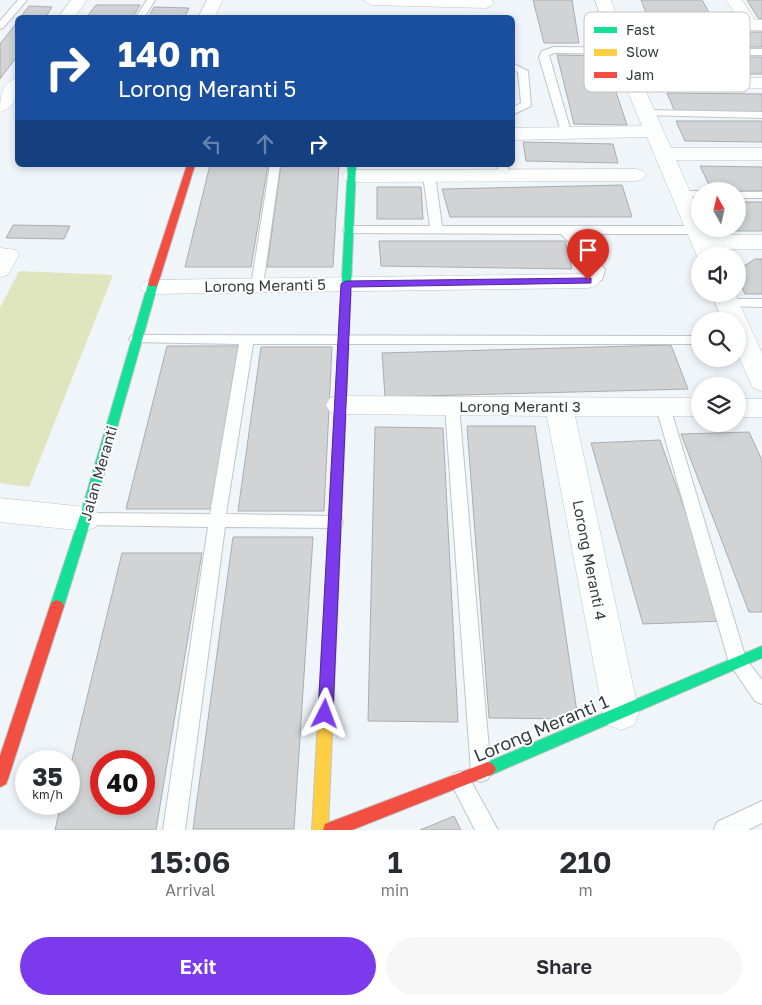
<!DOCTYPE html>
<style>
body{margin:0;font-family:"Golos Text",sans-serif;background:#f7f7f7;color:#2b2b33;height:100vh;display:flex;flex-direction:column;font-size:19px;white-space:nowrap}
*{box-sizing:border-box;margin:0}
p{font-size:16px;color:#7c7c81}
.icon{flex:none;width:28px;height:28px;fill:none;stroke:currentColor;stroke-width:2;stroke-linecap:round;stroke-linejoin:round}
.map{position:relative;height:830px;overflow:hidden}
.panel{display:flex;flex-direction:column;background:#fff;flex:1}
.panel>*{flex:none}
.top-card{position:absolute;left:15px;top:15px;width:500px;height:152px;border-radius:8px;box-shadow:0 2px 8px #0003;background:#1a4fa0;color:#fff;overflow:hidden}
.needle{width:32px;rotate:352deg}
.fabs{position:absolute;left:691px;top:182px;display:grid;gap:10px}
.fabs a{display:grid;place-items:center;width:55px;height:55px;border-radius:50%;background:#fff;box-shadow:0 2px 8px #0003;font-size:25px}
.speed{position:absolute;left:15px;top:750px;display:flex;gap:10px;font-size:25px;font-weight:700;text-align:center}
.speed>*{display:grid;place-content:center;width:65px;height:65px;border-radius:50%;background:#fff;box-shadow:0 2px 8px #0003;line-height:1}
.speed small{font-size:12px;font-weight:400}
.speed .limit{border:8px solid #d22;background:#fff;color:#111}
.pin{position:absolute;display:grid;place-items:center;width:42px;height:42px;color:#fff;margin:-51px -21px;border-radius:50% 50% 50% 0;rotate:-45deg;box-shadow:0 0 5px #0007}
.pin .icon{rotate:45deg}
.me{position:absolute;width:55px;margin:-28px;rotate:3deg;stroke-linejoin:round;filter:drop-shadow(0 0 4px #0008)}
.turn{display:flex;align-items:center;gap:18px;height:105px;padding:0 20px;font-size:22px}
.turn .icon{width:65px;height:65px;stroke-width:2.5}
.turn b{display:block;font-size:35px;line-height:42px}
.lanes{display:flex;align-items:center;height:48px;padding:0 20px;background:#0003;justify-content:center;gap:25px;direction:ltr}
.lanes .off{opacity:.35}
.eta{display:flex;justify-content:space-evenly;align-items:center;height:85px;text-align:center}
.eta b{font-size:30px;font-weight:600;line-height:35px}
.cta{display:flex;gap:10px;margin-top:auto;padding:10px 20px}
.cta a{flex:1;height:58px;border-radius:30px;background:#7c3aed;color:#fff;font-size:20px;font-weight:600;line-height:58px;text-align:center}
.cta a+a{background:#f7f7f7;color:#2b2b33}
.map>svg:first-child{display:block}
.green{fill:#dfe5bd}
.building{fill:#d2d3d4;stroke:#acacae;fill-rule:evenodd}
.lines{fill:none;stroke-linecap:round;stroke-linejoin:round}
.lane-casing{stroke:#c1c4c8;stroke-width:2}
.street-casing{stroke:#c1c4c8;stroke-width:1}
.fast-casing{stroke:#c1c4c8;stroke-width:2}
.slow-casing{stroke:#c1c4c8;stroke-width:2}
.jam-casing{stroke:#c1c4c8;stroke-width:2}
.lane{fill:#fdfefe;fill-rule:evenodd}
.street{fill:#fdfefe;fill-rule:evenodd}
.fast{fill:#16e098;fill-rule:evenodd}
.slow{fill:#ffcf43;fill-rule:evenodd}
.jam{fill:#f24e42;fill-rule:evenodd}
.route{fill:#7c3aed;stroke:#51269a}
.labels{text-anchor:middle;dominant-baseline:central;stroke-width:4;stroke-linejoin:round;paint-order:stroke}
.street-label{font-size:15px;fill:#373a3e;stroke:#fff}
.near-street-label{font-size:18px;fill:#373a3e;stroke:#fff}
.key{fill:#fff;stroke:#c3c4c5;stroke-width:1}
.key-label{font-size:14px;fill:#373a3e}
</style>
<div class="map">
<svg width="762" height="830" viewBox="0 0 762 830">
<rect width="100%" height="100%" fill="#f0f5fa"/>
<path class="green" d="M 19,271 L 113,275 L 29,487 L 0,483 L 0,308 Z"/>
<g class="building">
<path d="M 533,0 L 572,0 L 579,43 L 544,43 Z"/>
<path d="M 641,0 L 702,0 L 710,14 L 646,13 Z"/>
<path d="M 747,0 L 762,0 L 762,19 L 758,18 Z"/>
<path d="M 96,5 L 140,5 L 132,18 L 86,18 Z"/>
<path d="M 29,6 L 52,7 L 45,18 L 20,18 Z"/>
<path d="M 154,7 L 189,8 L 184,18 L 148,18 Z"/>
<path d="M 18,21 L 18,55 L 0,79 L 0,44 Z"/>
<path d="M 762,32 L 762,47 L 648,48 L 641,33 Z"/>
<path d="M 557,55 L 604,56 L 627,125 L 574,124 Z"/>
<path d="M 762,57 L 762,74 L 656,74 L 648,58 Z"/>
<path d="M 667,93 L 762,94 L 762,112 L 675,112 Z"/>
<path d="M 676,121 L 762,121 L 762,142 L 685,141 Z"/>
<path d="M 523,142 L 613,144 L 618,163 L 526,161 Z"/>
<path d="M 210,165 L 268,165 L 251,267 L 185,267 Z"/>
<path d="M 281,165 L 339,165 L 333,267 L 267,267 Z"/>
<path d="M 700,166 L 762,167 L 762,191 L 712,191 Z"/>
<path d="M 622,185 L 632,217 L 450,217 L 442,189 Z"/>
<path d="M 377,187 L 421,187 L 423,219 L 377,219 Z"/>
<path d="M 738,202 L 762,202 L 762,231 L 720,231 L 719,229 L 738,229 Z"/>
<path d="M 13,225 L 70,226 L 64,239 L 6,238 Z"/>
<path d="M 379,241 L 565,241 L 572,269 L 381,266 Z"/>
<path d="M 755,259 L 762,259 L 762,294 L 745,294 L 738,279 L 738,270 Z"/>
<path d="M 671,345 L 688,389 L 385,397 L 382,353 Z"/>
<path d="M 167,346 L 238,346 L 212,509 L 126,509 Z"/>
<path d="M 261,347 L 332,347 L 324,511 L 238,511 Z"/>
<path d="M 467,426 L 535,426 L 578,719 L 489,718 Z"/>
<path d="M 375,427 L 443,428 L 458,722 L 368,721 Z"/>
<path d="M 749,432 L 762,460 L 762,612 L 749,612 L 681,434 Z"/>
<path d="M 660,440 L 724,621 L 643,624 L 591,443 Z"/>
<path d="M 233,537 L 313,537 L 294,829 L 193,829 Z"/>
<path d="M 122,553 L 202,553 L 156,830 L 55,830 L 61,804 L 69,804 L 69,772 ZM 101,761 L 144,761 L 144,804 L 101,804 Z"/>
<path d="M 454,816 L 461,830 L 420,830 Z"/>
</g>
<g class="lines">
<defs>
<g id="lane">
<path d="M 18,0 L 27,0 L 3,28 L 0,29 L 0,21 Z"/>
<path d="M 147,0 L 155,0 L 144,18 L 135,18 Z"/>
<path d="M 554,47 L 762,49 L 762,55 L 555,53 L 549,55 L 571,132 L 566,135 L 561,132 L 539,57 L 542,51 Z"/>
<path d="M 512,63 L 528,71 L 531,106 L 512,115 L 512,108 L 521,103 L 518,72 L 512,70 Z"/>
<path d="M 646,110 L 762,112 L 762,118 L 642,115 L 642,111 Z"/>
<path d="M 270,165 L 280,165 L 263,286 L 257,290 L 251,286 Z"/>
<path d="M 497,165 L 507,165 L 510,175 L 508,177 L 500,177 Z"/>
<path d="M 429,172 L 435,175 L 442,226 L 694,226 L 700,230 L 694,234 L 574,234 L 596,256 L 605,270 L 602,280 L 588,285 L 582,281 L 591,275 L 593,270 L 587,261 L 561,234 L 345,233 L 343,230 L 349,226 L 430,226 L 423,175 Z"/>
<path d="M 679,191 L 703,191 L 700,191 L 700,197 L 675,196 L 673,194 Z"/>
<rect x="738" y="192" width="24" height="6"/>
<path d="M 727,299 L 762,299 L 762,307 L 722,306 L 720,303 Z"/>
<path d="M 136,335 L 700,336 L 700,344 L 253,344 L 226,514 L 335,516 L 341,517 L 343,522 L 341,527 L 335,528 L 225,527 L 185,830 L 163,830 L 208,527 L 85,525 L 79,524 L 77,519 L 79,514 L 85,513 L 210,514 L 239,344 L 131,342 L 129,339 L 131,336 Z"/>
<path d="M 452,401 L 457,402 L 459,406 L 491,772 L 488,779 L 481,782 L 474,779 L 471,772 L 445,406 L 447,402 Z"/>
<path d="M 663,402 L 668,403 L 670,407 L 746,659 L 762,680 L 762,704 L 755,701 L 729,663 L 656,407 L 658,403 Z"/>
<path d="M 460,771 L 467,774 L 498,830 L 475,830 L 450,781 L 453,774 Z"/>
<path d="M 762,801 L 762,823 L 748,830 L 714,830 L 717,822 Z"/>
</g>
<g id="street">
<path d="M 71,0 L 87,0 L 74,18 L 58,18 Z"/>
<path d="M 207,0 L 223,0 L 214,18 L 198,18 Z"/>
<path d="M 364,0 L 492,0 L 494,3 L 491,6 L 486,8 L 372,5 L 367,3 Z"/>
<path d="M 595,0 L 611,0 L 618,20 L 739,20 L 726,0 L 742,0 L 755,20 L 762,20 L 762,30 L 622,30 L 640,77 L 762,78 L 762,88 L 644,87 L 671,148 L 762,148 L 762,160 L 676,160 L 700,214 L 700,229 L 706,229 L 709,235 L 762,235 L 762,249 L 715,249 L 718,256 L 700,256 L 699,261 L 647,137 L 512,140 L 512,128 L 642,126 L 624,82 Z"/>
<path d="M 18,78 C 18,92 17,107 0,112 C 0,98 1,82 18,78 Z"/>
<path d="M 636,169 L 643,171 L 646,175 L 643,179 L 636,181 L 352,182 L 345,180 L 342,176 L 345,172 L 352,170 Z"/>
<path d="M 0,248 L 16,250 L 19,255 L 8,275 L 0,277 Z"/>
<path d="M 588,274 L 596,276 L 600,281 L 596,286 L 588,288 L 152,294 L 144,292 L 140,287 L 144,282 L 152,280 Z"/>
<path d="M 711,294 L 735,294 L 762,353 L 762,391 L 753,388 L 738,355 L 738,321 L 723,321 Z"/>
<path d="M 340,396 L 700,398 L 700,416 L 575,416 L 639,713 L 634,725 L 621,730 L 608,725 L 603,713 L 547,416 L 340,414 L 330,412 L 326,405 L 330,398 Z"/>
<rect x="738" y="399" width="24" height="18"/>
<path d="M 0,498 L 85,507 L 96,511 L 100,519 L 96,527 L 85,531 L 0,522 Z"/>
</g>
<g id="fast">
<path d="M 348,165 L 356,165 L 342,501 L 340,504 L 332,504 L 330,501 Z"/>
<path d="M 153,281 L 158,284 L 91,519 L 64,606 L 62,610 L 57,612 L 52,610 L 50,606 L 79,519 L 148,284 Z"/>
<path d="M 762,646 L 762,658 L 493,774 L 488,776 L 483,774 L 480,769 L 483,764 Z"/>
</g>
<path id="slow" d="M 336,496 L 340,498 L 342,501 L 328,830 L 312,830 L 330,501 L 332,498 Z"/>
<g id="jam">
<path d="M 187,165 L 195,165 L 158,284 L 156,286 L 150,286 L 148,284 Z"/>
<path d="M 57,600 L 62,602 L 64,606 L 8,779 L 6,784 L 0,787 L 0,756 L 50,606 L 52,602 Z"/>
<path d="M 488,762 L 493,764 L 496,769 L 493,774 L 352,830 L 323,830 L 325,824 Z"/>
</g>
</defs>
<use href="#lane" class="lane-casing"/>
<use href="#street" class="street-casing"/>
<use href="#fast" class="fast-casing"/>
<use href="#slow" class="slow-casing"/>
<use href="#jam" class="jam-casing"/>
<use href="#lane" class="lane"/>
<use href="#street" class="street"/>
<use href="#fast" class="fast"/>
<use href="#slow" class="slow"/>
<use href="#jam" class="jam"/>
</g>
<path class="route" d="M 588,278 L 591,278 L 591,283 L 351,287 L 333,714 L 330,719 L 325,721 L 320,719 L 318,714 L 341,284 L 346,281 Z"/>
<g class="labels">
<g class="street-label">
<text transform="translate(265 285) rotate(-1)">Lorong Meranti 5</text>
<text x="520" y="406">Lorong Meranti 3</text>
<text transform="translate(98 473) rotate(-74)">Jalan Meranti</text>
<text transform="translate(590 560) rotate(79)">Lorong Meranti 4</text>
</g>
<g class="near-street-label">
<text transform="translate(541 728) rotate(-23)">Lorong Meranti 1</text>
</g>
</g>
<rect x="584" y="12" width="166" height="80" rx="8" class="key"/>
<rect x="594" y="27" width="23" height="6" fill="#16e098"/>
<rect x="594" y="49" width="23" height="7" fill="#ffcf43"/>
<rect x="594" y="72" width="23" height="6" fill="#f24e42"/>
<g class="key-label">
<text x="626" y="35">Fast</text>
<text x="626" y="57">Slow</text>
<text x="626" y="80">Jam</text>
</g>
</svg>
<div class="fabs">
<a><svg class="needle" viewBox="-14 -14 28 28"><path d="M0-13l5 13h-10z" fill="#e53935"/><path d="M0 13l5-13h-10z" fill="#7c7c81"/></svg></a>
<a><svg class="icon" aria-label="sound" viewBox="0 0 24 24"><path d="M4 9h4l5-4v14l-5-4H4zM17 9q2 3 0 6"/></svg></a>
<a><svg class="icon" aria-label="search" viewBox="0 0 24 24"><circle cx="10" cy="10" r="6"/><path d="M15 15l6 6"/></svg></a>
<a><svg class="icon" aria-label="layers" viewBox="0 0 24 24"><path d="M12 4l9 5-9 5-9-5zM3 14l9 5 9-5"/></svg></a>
</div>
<div class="speed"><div>35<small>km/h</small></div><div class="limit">40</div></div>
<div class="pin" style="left:588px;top:280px;background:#d93025"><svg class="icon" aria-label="arrive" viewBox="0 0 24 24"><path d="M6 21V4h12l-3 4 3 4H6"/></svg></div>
<svg class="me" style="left:325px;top:714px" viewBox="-20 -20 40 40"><path d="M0-17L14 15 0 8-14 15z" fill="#7c3aed" stroke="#fff" stroke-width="4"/></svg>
<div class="top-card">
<div class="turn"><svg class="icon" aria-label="right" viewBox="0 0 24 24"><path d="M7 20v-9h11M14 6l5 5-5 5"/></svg><div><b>140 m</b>Lorong Meranti 5</div></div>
<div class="lanes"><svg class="icon off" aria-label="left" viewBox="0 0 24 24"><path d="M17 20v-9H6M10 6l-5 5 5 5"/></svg><svg class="icon off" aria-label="ahead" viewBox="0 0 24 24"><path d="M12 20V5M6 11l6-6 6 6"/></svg><svg class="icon" aria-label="right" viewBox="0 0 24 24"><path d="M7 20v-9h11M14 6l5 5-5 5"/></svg></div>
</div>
</div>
<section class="panel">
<div class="eta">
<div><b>15:06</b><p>Arrival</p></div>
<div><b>1</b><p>min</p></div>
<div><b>210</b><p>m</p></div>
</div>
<div class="cta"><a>Exit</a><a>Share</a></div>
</section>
